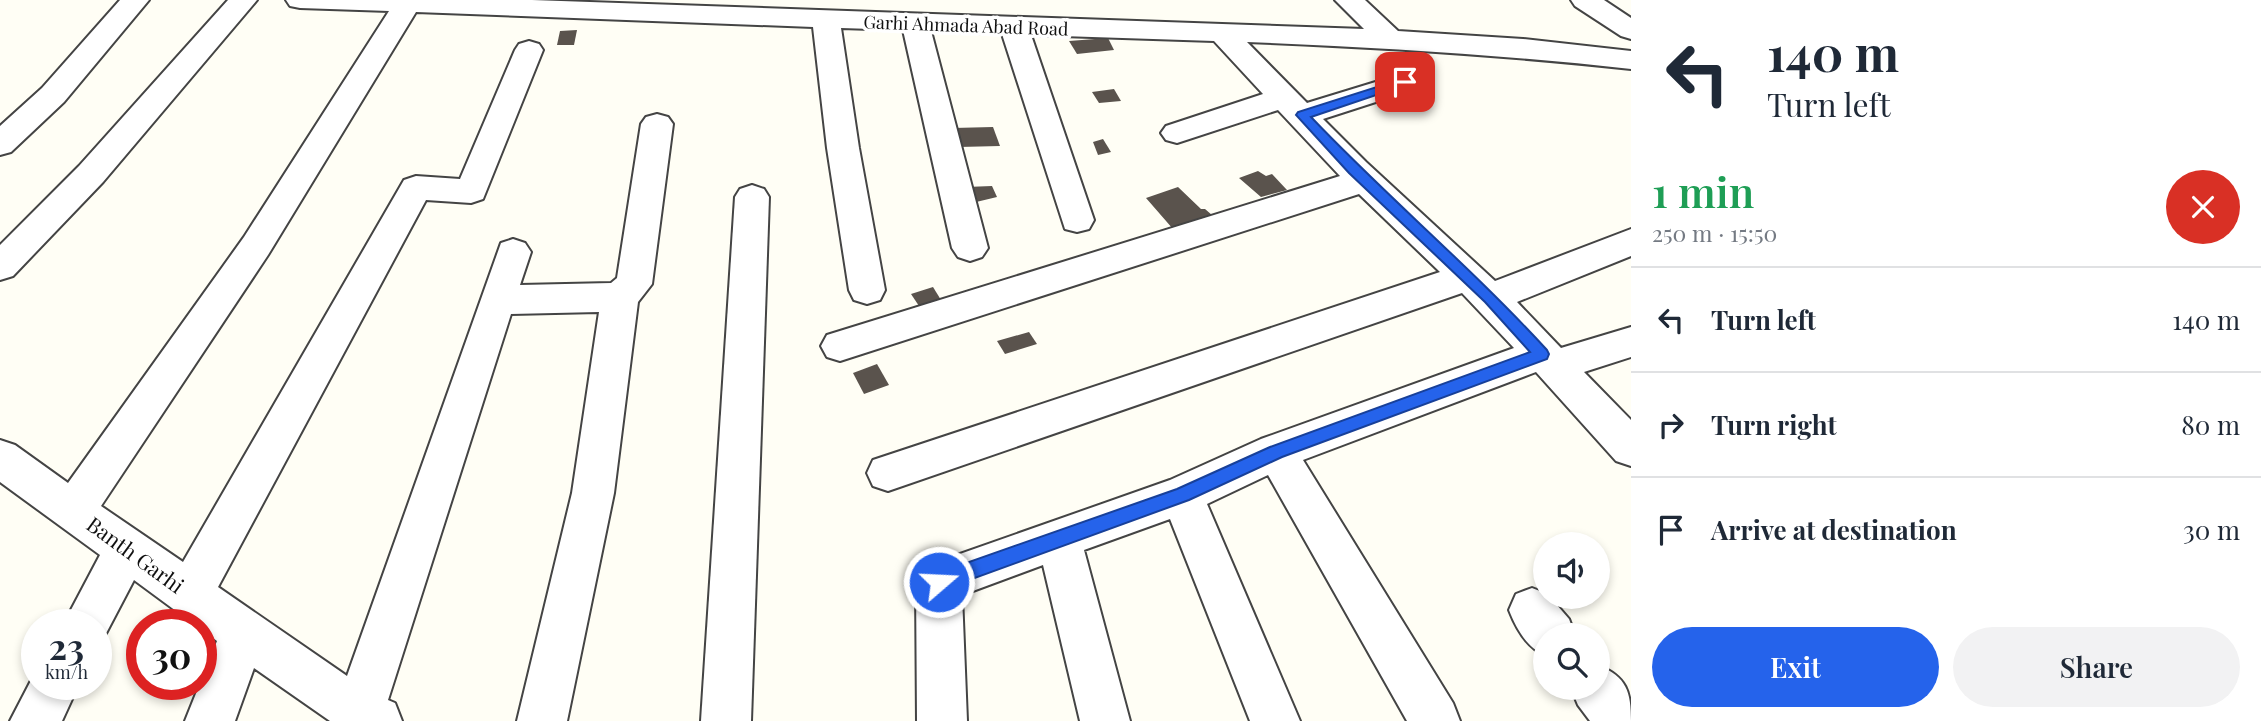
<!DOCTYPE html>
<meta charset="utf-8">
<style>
body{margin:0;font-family:"Playfair Display",serif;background:#f2f2f3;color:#1f2937;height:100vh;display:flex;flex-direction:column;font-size:26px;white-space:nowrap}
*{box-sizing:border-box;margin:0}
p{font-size:23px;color:#747a83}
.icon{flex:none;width:38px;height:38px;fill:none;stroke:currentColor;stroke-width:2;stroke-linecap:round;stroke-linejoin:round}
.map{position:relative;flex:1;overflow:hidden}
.side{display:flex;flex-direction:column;background:#fff;width:630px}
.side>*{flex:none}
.guide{background:#fff;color:#1f2937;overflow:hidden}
.buttons{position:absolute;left:1533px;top:532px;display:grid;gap:14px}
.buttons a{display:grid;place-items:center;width:77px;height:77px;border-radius:50%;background:#fff;box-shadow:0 4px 10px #0003;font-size:35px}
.speed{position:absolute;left:21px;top:609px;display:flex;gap:14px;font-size:35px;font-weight:700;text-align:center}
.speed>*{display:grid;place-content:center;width:91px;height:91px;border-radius:50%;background:#fff;box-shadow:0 4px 10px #0003;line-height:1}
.speed small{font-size:18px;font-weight:400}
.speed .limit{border:10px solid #d22;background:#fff;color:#111}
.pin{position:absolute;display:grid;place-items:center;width:60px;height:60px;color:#fff;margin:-30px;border-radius:14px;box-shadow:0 4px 10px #0006}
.me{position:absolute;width:77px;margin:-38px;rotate:71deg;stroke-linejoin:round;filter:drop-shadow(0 0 5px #0008)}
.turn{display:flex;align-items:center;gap:24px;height:147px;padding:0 21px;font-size:32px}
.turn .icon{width:91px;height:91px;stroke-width:2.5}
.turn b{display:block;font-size:49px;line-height:60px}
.round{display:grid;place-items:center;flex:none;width:74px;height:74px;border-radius:37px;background:#f2f2f3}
.overview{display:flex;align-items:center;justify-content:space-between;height:119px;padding:0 21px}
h1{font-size:42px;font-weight:600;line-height:52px;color:#1e9e55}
.action{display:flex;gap:14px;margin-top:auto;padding:14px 21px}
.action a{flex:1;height:80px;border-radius:42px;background:#2563eb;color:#fff;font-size:28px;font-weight:600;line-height:80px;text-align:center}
.action a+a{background:#f2f2f3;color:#1f2937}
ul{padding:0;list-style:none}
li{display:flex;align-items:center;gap:21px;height:105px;padding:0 21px;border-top:2px solid #e0e1e3}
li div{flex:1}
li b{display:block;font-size:26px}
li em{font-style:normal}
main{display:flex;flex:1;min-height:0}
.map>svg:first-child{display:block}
.building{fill:#5a534d}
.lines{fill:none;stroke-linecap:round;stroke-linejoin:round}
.minor-casing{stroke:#444;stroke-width:4}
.minor{fill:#fff;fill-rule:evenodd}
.route{fill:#2563eb;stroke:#184099;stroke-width:2}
.labels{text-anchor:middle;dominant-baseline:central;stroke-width:7;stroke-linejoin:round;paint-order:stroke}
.far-street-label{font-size:18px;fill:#111;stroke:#fff}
.street-label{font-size:21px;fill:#111;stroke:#fff}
</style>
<main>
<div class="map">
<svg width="1631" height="721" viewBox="0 0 1631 721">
<rect width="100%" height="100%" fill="#fffef5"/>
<g class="building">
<path d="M 577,30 L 574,45 L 557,45 L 560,31 Z"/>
<path d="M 1108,38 L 1114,50 L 1077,54 L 1069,41 Z"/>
<path d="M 1114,89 L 1121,101 L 1099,103 L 1092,92 Z"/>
<path d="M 993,127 L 1000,146 L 959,147 L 953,128 Z"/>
<path d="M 1103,139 L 1111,152 L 1098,155 L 1093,142 Z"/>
<path d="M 1258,171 L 1266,176 L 1272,174 L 1287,190 L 1261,197 L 1239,178 Z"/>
<path d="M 992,186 L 997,197 L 972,203 L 966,187 Z"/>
<path d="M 1178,187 L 1201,209 L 1205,209 L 1212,215 L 1173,229 L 1146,198 Z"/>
<path d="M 933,287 L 941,300 L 919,306 L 911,294 Z"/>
<path d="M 1029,332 L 1037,344 L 1005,354 L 997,341 Z"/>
<path d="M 877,364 L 889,385 L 864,394 L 853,373 Z"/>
</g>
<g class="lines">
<defs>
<g id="minor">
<path d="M 120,0 L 149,0 L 64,102 L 11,152 L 0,155 L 0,126 L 42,88 Z"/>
<path d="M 228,0 L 257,0 L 103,182 L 13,276 L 0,280 L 0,245 L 79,166 Z"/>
<path d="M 286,0 L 532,0 L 1364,29 L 1335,0 L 1365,0 L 1398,31 L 1523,39 L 1631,51 L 1631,69 C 1503,55 1376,47 1247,42 L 1307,103 L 1405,73 L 1416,75 L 1420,82 L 1416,89 L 1323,119 L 1366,162 L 1495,281 L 1631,229 L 1631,256 L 1517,302 L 1561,348 L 1631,327 L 1631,357 L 1584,372 L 1631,420 L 1631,466 L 1616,461 L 1536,372 L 1303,460 L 1453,703 L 1460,721 L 1407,721 L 1268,475 L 1207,504 L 1300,721 L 1250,721 L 1170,519 L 1084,550 L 1130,721 L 1080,721 L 1043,565 L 962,595 L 967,721 L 917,721 L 916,582 L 923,567 L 1170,480 L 1261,439 L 1514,348 L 1462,293 L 888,491 L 873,486 L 867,473 L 873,460 L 1440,272 L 1359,194 L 840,361 L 827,357 L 821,346 L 827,335 L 1340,176 L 1278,110 L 1177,143 L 1166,140 L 1161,133 L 1166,126 L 1263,94 L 1214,41 L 1031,35 L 1094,220 L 1089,229 L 1077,232 L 1065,229 L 1002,34 L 931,31 L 988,248 L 982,257 L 970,261 L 958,257 L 952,248 L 903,30 L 841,28 L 859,148 L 885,290 L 880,300 L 867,304 L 854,300 L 849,290 L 827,148 L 813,27 L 416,12 L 268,255 L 101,506 L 183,562 L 404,180 L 416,176 L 460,179 L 515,50 L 519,44 L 529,41 L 539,44 L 543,50 L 483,199 L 471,203 L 426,200 L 218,587 L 347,676 L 501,243 L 513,239 L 525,243 L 531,252 L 520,285 L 611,283 L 617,278 L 641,124 L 646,117 L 657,114 L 668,117 L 673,124 L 652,284 L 638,302 L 614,493 L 567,721 L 517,721 L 572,493 L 599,312 L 511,314 L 388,700 L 395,703 L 402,721 L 330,721 L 254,668 L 235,721 L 185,721 L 217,641 L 201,629 L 201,625 L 195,625 L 134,580 L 102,641 L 96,644 L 96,625 L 63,625 L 100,555 L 0,482 L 0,440 L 15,445 L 68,483 L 244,237 L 389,11 L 300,8 L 290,6 Z"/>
<path d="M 1571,0 L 1604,0 L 1631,18 L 1631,39 L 1621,36 L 1575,6 Z"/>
<path d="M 752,185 L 764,189 L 769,197 L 751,721 L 701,721 L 735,197 L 740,189 Z"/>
<path d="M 1532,588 L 1545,593 L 1545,597 L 1550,597 L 1569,619 L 1575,635 L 1545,635 L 1545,655 C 1527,648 1516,628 1509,610 L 1516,594 Z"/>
<path d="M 1598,665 C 1627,677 1631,692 1631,721 L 1590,721 L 1578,705 L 1571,688 L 1598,688 Z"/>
<path d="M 37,669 L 37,684 L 79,684 L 62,721 L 10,721 Z"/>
</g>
</defs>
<use href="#minor" class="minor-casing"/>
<use href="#minor" class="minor"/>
</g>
<path class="route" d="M 1405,78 L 1411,82 L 1409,84 L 1311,117 C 1387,197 1472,268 1547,350 L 1549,354 L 1547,359 L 1282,457 L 1189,500 L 939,591 L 932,588 L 929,582 L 932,575 L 1177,489 L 1270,447 L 1530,352 L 1485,302 L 1349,173 L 1296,115 L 1298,112 Z"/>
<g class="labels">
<g class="far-street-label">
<text transform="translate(966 25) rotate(2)">Garhi Ahmada Abad Road</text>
</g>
<g class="street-label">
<text transform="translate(136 554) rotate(36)">Banth Garhi</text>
</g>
</g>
</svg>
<div class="buttons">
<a><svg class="icon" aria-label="sound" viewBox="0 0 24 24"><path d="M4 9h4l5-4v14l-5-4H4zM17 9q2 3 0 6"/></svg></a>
<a><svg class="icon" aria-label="search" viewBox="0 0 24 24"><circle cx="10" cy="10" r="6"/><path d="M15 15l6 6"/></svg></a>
</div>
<div class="speed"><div>23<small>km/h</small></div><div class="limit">30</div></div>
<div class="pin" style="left:1405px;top:82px;background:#d93025"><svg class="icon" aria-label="arrive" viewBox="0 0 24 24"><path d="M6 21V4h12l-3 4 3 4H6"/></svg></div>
<svg class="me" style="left:939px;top:582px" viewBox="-20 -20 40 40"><circle r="17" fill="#2563eb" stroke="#fff" stroke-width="3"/><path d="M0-11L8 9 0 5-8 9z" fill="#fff"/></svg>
</div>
<section class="side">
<div class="guide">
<div class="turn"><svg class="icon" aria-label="left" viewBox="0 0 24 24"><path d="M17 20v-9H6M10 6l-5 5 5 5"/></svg><div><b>140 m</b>Turn left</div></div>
</div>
<div class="overview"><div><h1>1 min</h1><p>250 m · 15:50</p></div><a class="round" style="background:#d93025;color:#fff"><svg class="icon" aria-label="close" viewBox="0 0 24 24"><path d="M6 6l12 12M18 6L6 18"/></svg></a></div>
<ul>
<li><svg class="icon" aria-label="left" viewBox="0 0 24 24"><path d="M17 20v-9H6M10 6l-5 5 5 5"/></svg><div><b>Turn left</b></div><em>140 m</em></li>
<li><svg class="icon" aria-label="right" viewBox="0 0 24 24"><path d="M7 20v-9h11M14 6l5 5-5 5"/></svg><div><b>Turn right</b></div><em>80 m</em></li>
<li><svg class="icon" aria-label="arrive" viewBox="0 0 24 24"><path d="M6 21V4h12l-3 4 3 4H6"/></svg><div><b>Arrive at destination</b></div><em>30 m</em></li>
</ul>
<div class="action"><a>Exit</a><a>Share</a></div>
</section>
</main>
